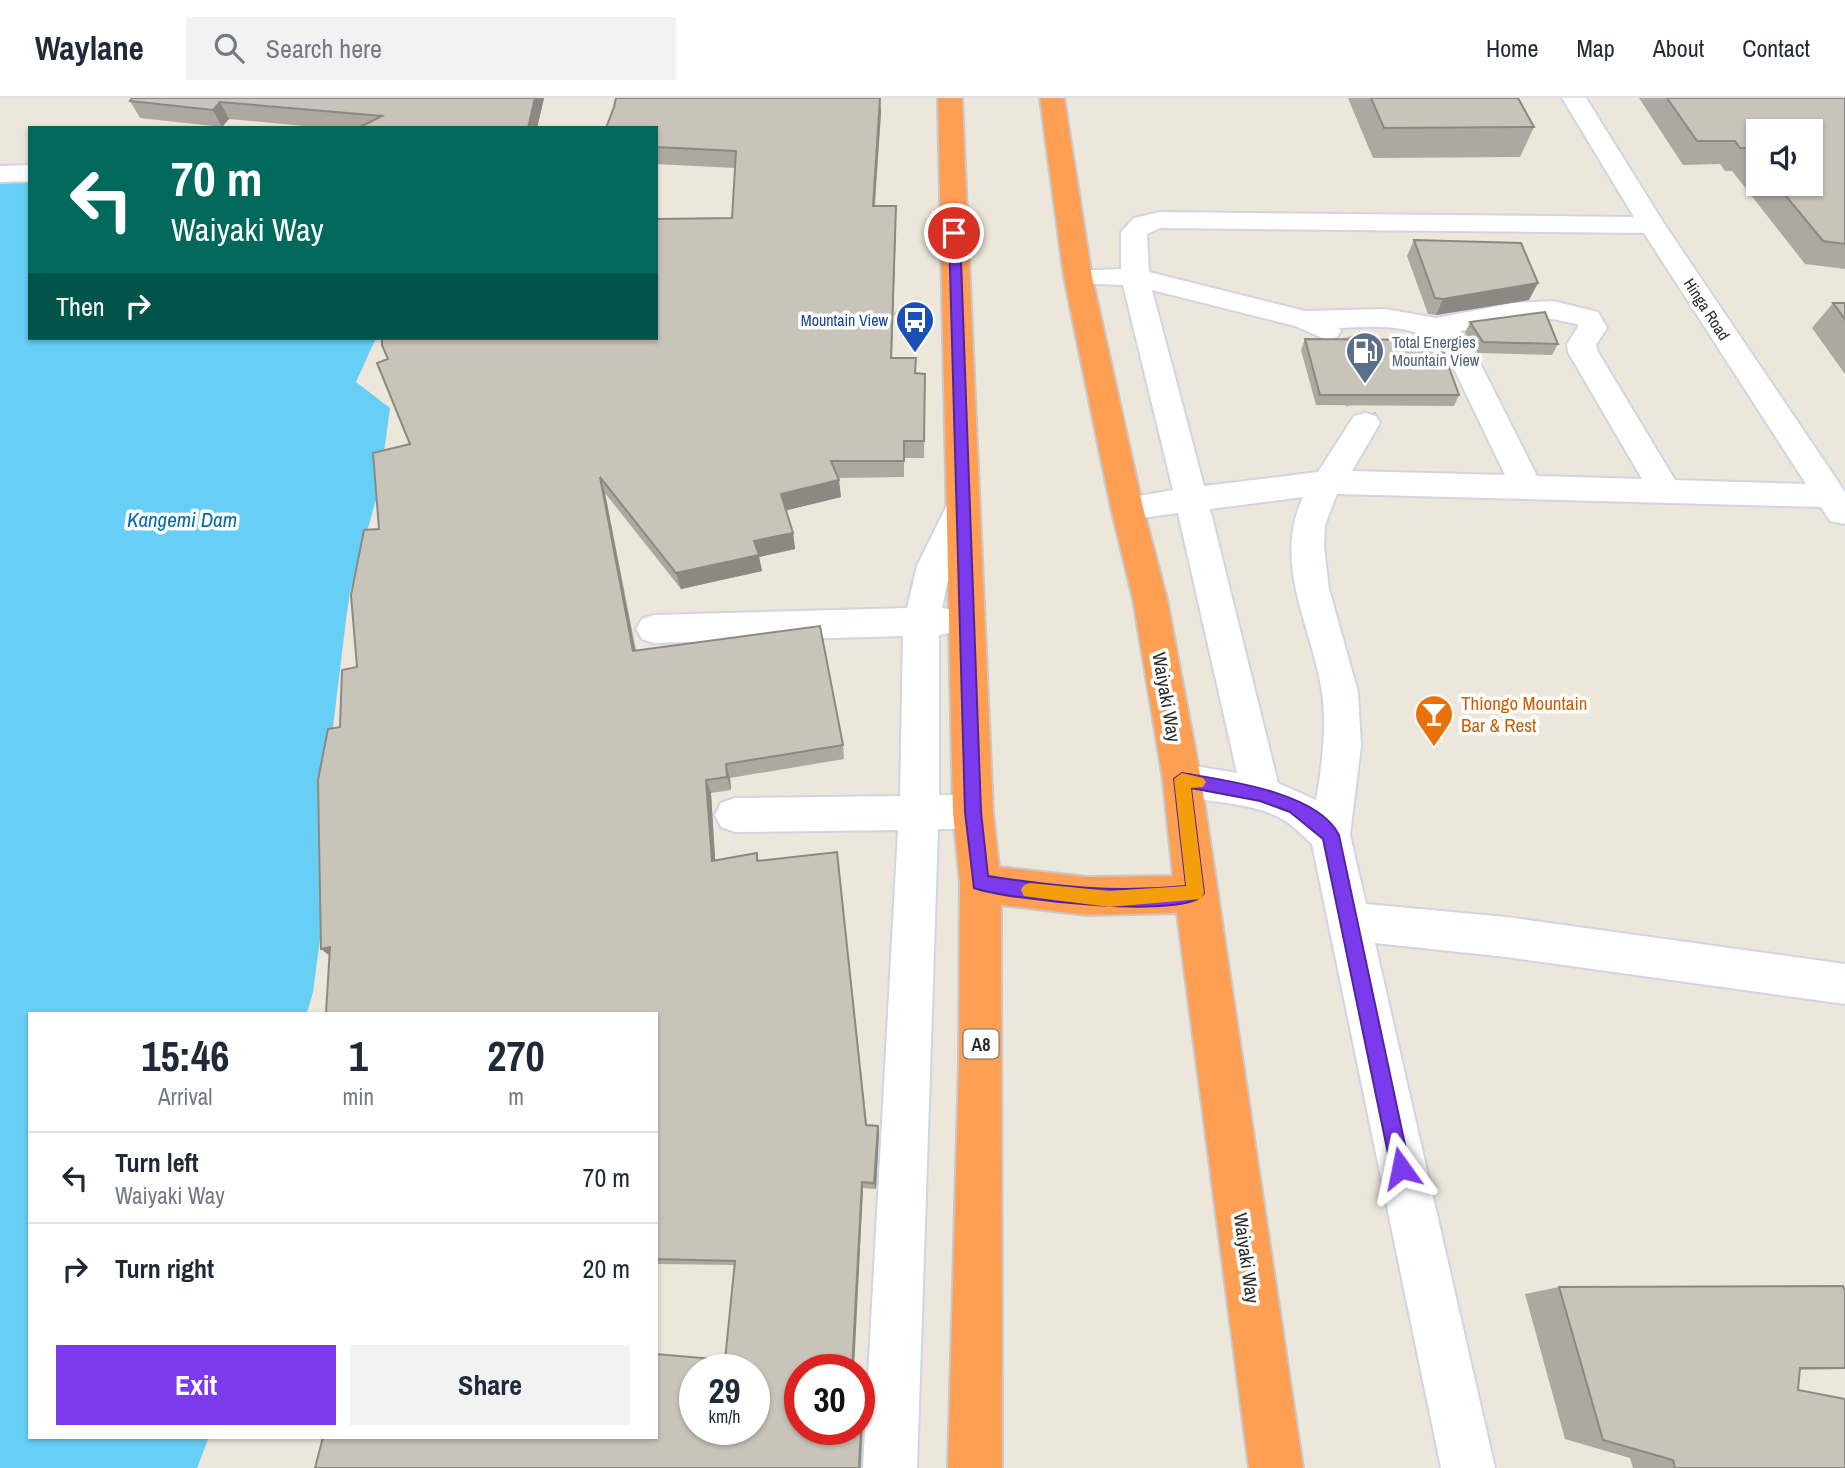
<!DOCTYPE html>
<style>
body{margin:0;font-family:"Archivo Narrow",sans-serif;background:#f2f2f3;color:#1f2937;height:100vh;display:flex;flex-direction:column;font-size:26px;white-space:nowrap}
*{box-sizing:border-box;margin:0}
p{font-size:23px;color:#747a83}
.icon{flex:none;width:38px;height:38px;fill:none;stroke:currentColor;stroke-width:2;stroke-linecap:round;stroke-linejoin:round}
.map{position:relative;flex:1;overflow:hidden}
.sheet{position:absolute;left:28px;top:914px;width:630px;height:427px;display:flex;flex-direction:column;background:#fff;border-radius:0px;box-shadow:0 2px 5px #0004}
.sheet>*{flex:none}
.hud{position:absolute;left:28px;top:28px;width:630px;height:214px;border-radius:0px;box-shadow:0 2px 5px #0004;background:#00695c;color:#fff;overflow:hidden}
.tools{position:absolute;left:1746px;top:21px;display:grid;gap:14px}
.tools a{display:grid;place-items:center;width:77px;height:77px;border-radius:0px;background:#fff;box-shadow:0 2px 5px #0004;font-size:35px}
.speed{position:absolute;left:679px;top:1256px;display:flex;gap:14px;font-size:35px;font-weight:700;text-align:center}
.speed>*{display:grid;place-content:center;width:91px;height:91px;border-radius:50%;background:#fff;box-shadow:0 2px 5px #0004;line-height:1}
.speed small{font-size:18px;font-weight:400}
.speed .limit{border:10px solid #d22;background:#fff;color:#111}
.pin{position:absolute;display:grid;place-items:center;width:60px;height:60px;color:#fff;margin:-30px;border:4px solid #fff;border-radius:50%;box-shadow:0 2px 7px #0007}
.me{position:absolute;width:77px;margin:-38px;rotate:348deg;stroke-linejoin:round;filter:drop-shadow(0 0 5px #0008)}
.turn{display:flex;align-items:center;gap:24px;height:147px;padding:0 28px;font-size:32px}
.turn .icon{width:91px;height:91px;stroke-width:2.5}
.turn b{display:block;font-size:49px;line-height:60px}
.then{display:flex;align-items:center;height:66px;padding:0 28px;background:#0003;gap:14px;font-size:26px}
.eta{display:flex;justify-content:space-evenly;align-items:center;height:119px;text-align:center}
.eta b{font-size:42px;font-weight:800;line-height:49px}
.action{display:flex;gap:14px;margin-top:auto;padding:14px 28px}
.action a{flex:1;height:80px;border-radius:0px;background:#7c3aed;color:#fff;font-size:28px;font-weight:800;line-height:80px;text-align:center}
.action a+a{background:#f2f2f3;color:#1f2937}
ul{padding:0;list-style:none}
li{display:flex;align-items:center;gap:21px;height:91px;padding:0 28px;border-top:2px solid #e0e1e3}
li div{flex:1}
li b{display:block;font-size:26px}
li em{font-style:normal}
header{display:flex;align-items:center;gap:42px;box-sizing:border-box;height:98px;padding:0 35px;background:#fff;border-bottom:2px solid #e0e1e3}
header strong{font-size:33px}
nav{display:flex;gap:38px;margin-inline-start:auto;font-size:24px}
.search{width:490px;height:63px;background:#f2f2f3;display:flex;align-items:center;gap:18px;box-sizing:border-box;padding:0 24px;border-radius:0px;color:#747a83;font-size:26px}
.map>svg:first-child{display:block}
.water{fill:#67cff6}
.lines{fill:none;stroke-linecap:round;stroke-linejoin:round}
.minor-tunnel{stroke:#c6c0b8;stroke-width:27;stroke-dasharray:27 13;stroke-linecap:butt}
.minor-casing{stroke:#d0d4e4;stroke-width:4}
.highway-casing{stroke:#c8c8c8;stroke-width:4}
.path{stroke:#c8c8c8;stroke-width:3.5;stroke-dasharray:3.5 2.5;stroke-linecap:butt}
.minor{fill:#fff;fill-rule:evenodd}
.highway{fill:#ff9f54;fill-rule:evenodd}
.wall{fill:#aca9a0;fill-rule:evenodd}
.shaded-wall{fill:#8c8982}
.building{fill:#c8c4ba;stroke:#8c8982;stroke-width:2;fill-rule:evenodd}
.route{fill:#7c3aed;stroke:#51269a;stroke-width:2}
.slow{fill:#f59e0b}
.labels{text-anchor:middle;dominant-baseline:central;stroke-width:7;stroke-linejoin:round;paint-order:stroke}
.far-street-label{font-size:16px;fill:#2a2a2a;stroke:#fff}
.far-transit-label{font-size:16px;fill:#164399;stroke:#fff;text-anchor:end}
.far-service-label{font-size:16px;fill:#4e5e75;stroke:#fff;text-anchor:start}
.shield{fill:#fff;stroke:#6a6a6a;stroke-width:2}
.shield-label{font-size:18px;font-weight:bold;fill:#2a2a2a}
.street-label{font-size:19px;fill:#2a2a2a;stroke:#fff}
.food-label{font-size:19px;fill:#c56008;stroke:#fff;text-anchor:start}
.water-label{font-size:21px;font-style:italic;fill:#056ca3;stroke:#fff}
</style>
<header>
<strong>Waylane</strong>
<div class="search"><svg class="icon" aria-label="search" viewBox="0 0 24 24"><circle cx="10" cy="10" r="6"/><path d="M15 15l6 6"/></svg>Search here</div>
<nav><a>Home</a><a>Map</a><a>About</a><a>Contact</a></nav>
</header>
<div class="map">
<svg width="1845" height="1370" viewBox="0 0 1845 1370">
<rect width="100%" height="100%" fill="#ede6db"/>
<path class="water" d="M 30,77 L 30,240 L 376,240 L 356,284 L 390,310 L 379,391 L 350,494 L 346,522 L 326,686 L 326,796 L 313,894 L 307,915 L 30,915 L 30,1339 L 209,1339 L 197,1370 L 0,1370 L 0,79 Z"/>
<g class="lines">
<path class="minor-tunnel" d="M 1340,241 L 1365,325"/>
<defs>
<g id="minor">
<path d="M 1562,0 L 1586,0 L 1665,127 L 1845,394 L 1845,426 L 1830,423 L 1821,409 L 1337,396 L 1325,427 L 1324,449 L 1329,491 L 1358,594 L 1361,648 L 1350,737 L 1366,806 L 1506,819 L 1845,866 L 1845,906 L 1506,859 L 1375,845 L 1495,1370 L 1441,1370 L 1312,746 C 1303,738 1293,727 1282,721 C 1249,702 1204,706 1168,694 L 1163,682 L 1168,670 L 1182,666 L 1237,675 L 1178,415 L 1127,422 L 1116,418 L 1111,410 L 1116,402 L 1173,392 L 1123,187 L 1068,185 L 1064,179 L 1068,173 L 1121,171 L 1121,134 L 1134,120 L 1160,114 L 1634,119 ZM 1160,130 L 1644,135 L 1806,386 L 1675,382 L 1598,254 L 1596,247 L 1607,230 L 1598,214 L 1553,203 L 1513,205 L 1436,220 L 1385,211 L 1305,213 L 1149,174 L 1147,136 ZM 1152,192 L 1295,228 L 1327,242 L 1337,239 L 1341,233 L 1339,230 C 1377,228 1413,225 1444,250 L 1505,377 L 1352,373 L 1380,325 L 1376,318 L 1365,315 L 1354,318 L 1318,374 L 1204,388 ZM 1553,221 L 1577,226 L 1578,229 L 1567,246 L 1568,254 L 1642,381 L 1537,378 L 1470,245 L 1460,233 L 1513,223 ZM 1303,399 C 1272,466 1312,528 1322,594 C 1327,630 1322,667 1316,702 L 1278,685 L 1210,411 Z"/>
<path d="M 30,67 L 30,83 L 0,84 L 0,68 Z"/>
<path d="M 963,395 L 974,399 L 979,407 L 951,468 L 942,510 L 959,513 L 964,523 L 959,533 L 939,537 L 939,697 L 973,697 L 987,702 L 993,714 L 987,726 L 973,731 L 938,731 L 917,1370 L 863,1370 L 898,732 L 735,734 L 721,729 L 715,717 L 721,705 L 735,700 L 900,698 L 903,538 L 654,545 L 642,541 L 636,531 L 642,521 L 654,517 L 907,510 L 917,468 L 947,407 L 952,399 Z"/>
</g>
<path id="highway" d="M 938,0 L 962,0 L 993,714 L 999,769 L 1087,779 L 1173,778 L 1163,682 L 1133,501 L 1111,410 L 1064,179 L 1040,0 L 1064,0 L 1092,179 L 1143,410 L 1167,501 L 1201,682 L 1303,1370 L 1249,1370 L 1177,815 L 1087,817 L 1001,807 L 1002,1370 L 948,1370 L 959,964 L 960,785 L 953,714 Z"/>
</defs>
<use href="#minor" class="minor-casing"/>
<use href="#highway" class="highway-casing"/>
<path class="path" d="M 888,215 L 921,216"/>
<use href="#minor" class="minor"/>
<use href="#highway" class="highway"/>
</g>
<g class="wall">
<path d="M 544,0 L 537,30 L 326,30 L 229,21 L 222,29 L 140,20 L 130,3 Z"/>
<path d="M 1348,0 L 1518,0 L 1534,29 L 1520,59 L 1373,60 Z"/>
<path d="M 1639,0 L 1845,0 L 1845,171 L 1805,166 L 1732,73 L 1725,73 L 1720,66 L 1683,67 ZM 1759,33 L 1811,86 L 1759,86 Z"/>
<path d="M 881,15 L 875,108 L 896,125 L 892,260 L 916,276 L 925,276 L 924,360 L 904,360 L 904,379 L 838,380 L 841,399 L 786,412 L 793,435 L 795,451 L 759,459 L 762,473 L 681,491 L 605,395 L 636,552 L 843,647 L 844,661 L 730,680 L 731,692 L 711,695 L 715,762 L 757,755 L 759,763 L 837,754 L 867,1027 L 878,1028 L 879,1035 L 876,1091 L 863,1090 L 854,1258 L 800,1332 L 863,1288 L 865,1289 L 861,1370 L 315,1370 L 725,1262 L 735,1167 L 656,1166 L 656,915 L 340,629 L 357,569 L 379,431 L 410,346 L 388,261 L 656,240 L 732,120 L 735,70 L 656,66 L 656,30 Z"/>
<path d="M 1414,142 L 1529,202 L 1436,217 L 1428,216 L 1407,158 Z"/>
<path d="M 1833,205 L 1845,205 L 1845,276 L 1812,230 Z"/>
<path d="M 1470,224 L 1558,246 L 1552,257 L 1478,255 L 1465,235 Z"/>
<path d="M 1305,241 L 1459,297 L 1454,308 L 1316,307 L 1301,252 Z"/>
<path d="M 1559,1189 L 1845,1193 L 1845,1271 L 1800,1272 L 1798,1292 L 1845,1370 L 1633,1370 L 1630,1360 L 1565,1341 L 1525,1196 Z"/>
</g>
<g class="shaded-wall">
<path d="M 535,0 L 544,0 L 537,30 L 528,30 Z"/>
<path d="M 881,0 L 881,15 L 873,125 L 873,108 Z"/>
<path d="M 220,4 L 229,21 L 222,29 L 213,12 Z"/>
<path d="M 896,108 L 896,125 L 891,277 L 891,260 Z"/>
<path d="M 1538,185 L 1529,202 L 1436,217 L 1443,201 Z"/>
<path d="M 600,379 L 605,395 L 638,568 L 633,553 Z"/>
<path d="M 839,382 L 841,399 L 784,413 L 781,396 Z"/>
<path d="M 793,435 L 795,451 L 759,459 L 762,473 L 681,491 L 676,475 L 754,443 Z"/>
<path d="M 726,666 L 730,680 L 731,692 L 727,679 Z"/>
<path d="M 706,682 L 711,695 L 716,775 L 712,763 Z"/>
<path d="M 330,849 L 335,862 L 321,851 Z"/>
<path d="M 878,1028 L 879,1035 L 876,1091 L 874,1085 Z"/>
<path d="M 862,1084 L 863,1090 L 854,1272 L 852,1272 Z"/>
<path d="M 863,1288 L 865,1289 L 860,1370 L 859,1370 Z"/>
</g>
<g class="building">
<path d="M 132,0 L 535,0 L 528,30 L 358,30 L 382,18 L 220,4 L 213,12 L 130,3 Z"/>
<path d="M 616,0 L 880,0 L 873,108 L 896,108 L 891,260 L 916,260 L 915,275 L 925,276 L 924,343 L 904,343 L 904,363 L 831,363 L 839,382 L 781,396 L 793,435 L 754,443 L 759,457 L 676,475 L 600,379 L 633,553 L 820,528 L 843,647 L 726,666 L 727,679 L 706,682 L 712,763 L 757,755 L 757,763 L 837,754 L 866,1027 L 878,1028 L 874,1085 L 862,1084 L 852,1272 L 800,1272 L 800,1332 L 859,1332 L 859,1289 L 863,1288 L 859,1370 L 315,1370 L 323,1339 L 656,1339 L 656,1256 L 725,1262 L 735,1163 L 656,1161 L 656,915 L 326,915 L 330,849 L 321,851 L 318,682 L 328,631 L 340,629 L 342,572 L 357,569 L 351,497 L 364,432 L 379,431 L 373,355 L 410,346 L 377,265 L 388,261 L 382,247 L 382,240 L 656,240 L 656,121 L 732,120 L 736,53 L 656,49 L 656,30 L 606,30 L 614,9 ZM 695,1272 L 754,1272 L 754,1332 L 695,1332 Z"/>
<path d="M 1371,0 L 1518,0 L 1534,29 L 1384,30 Z"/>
<path d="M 1667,0 L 1845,0 L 1845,146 L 1823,143 L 1776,86 L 1811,86 L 1811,33 L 1759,33 L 1759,64 L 1747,50 L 1740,50 L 1735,43 L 1697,43 Z"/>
<path d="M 1414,142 L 1521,145 L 1538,185 L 1443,201 L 1435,200 Z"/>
<path d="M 1833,205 L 1845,205 L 1845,221 Z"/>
<path d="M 1545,214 L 1558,246 L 1483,244 L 1470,224 Z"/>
<path d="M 1305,241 L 1439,242 L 1459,297 L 1320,297 Z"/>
<path d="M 1843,1188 L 1845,1193 L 1845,1270 L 1800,1270 L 1798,1292 L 1845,1301 L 1845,1370 L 1675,1370 L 1673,1362 L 1603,1342 L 1559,1189 Z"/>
</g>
<path class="route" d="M 954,132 L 960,135 L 981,714 L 988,778 C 1059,789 1114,795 1186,788 L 1174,681 L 1182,675 C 1224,682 1318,694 1339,737 L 1410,1070 L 1408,1077 L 1401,1080 L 1394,1077 L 1391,1070 L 1323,741 L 1290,714 L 1260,703 L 1191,690 L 1204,795 C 1191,823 1003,801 974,790 L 965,714 L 949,135 Z"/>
<path class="slow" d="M 1182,675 L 1203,680 L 1206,684 L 1203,689 L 1191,690 L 1204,795 L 1201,801 L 1109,809 L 1024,798 L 1021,792 L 1024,787 L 1030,785 L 1109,793 L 1186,788 L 1174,681 Z"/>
<defs>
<symbol id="bus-pin" viewBox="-11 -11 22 30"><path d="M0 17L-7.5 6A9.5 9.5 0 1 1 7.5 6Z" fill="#1a4fb4" stroke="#fff"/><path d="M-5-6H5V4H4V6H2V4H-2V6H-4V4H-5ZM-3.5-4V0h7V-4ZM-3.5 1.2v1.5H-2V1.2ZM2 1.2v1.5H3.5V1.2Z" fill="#fff"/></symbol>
<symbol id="fuel-pin" viewBox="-11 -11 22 30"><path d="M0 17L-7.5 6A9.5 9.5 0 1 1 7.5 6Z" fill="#5c6f8a" stroke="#fff"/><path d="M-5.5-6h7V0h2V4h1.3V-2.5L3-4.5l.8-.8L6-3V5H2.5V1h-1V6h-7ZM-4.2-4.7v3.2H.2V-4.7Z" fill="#fff"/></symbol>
<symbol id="bar-pin" viewBox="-11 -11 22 30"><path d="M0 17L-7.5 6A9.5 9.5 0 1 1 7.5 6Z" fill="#e8710a" stroke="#fff"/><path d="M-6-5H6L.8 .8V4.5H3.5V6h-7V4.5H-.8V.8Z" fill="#fff"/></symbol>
</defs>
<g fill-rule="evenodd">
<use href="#bus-pin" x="893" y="200" width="44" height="60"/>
<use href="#fuel-pin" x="1343" y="231" width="44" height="60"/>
<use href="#bar-pin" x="1412" y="594" width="44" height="60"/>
</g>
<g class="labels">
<g class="far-street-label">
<text transform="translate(1707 211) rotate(57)">Hinga Road</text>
</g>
<g class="far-transit-label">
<text x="888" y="222">Mountain View</text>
</g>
<g class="far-service-label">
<text x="1392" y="244">Total Energies<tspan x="1392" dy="18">Mountain View</tspan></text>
</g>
<rect class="shield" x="963.5" y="931.5" width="35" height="29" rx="5"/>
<g class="shield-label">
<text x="981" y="946">A8</text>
</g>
<g class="street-label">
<text transform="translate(1167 599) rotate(80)">Waiyaki Way</text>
<text transform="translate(1247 1160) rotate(82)">Waiyaki Way</text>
</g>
<g class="food-label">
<text x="1461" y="605">Thiongo Mountain<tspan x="1461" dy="22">Bar &amp; Rest</tspan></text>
</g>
<g class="water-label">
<text x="182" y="421">Kangemi Dam</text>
</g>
</g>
</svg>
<div class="tools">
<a><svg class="icon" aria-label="sound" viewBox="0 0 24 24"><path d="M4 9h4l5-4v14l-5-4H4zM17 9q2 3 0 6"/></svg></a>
</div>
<div class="speed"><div>29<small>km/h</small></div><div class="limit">30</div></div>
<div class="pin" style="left:954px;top:135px;background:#d93025"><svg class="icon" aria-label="arrive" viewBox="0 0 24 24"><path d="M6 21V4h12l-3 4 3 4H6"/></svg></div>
<svg class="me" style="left:1401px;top:1070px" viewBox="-20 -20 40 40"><path d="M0-17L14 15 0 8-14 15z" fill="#7c3aed" stroke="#fff" stroke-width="4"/></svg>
<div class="hud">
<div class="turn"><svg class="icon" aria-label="left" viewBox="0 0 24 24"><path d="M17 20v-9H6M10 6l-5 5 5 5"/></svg><div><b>70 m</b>Waiyaki Way</div></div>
<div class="then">Then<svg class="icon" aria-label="right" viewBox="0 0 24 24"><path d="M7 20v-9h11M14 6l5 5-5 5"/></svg></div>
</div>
<section class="sheet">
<div class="eta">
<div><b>15:46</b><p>Arrival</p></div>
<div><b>1</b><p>min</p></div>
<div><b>270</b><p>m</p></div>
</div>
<ul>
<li><svg class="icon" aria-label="left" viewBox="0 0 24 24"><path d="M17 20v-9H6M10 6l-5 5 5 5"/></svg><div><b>Turn left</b><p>Waiyaki Way</p></div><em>70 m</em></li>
<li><svg class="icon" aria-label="right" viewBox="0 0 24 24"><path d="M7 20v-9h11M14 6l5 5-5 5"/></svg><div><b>Turn right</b></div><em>20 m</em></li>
</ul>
<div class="action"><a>Exit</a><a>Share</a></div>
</section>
</div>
